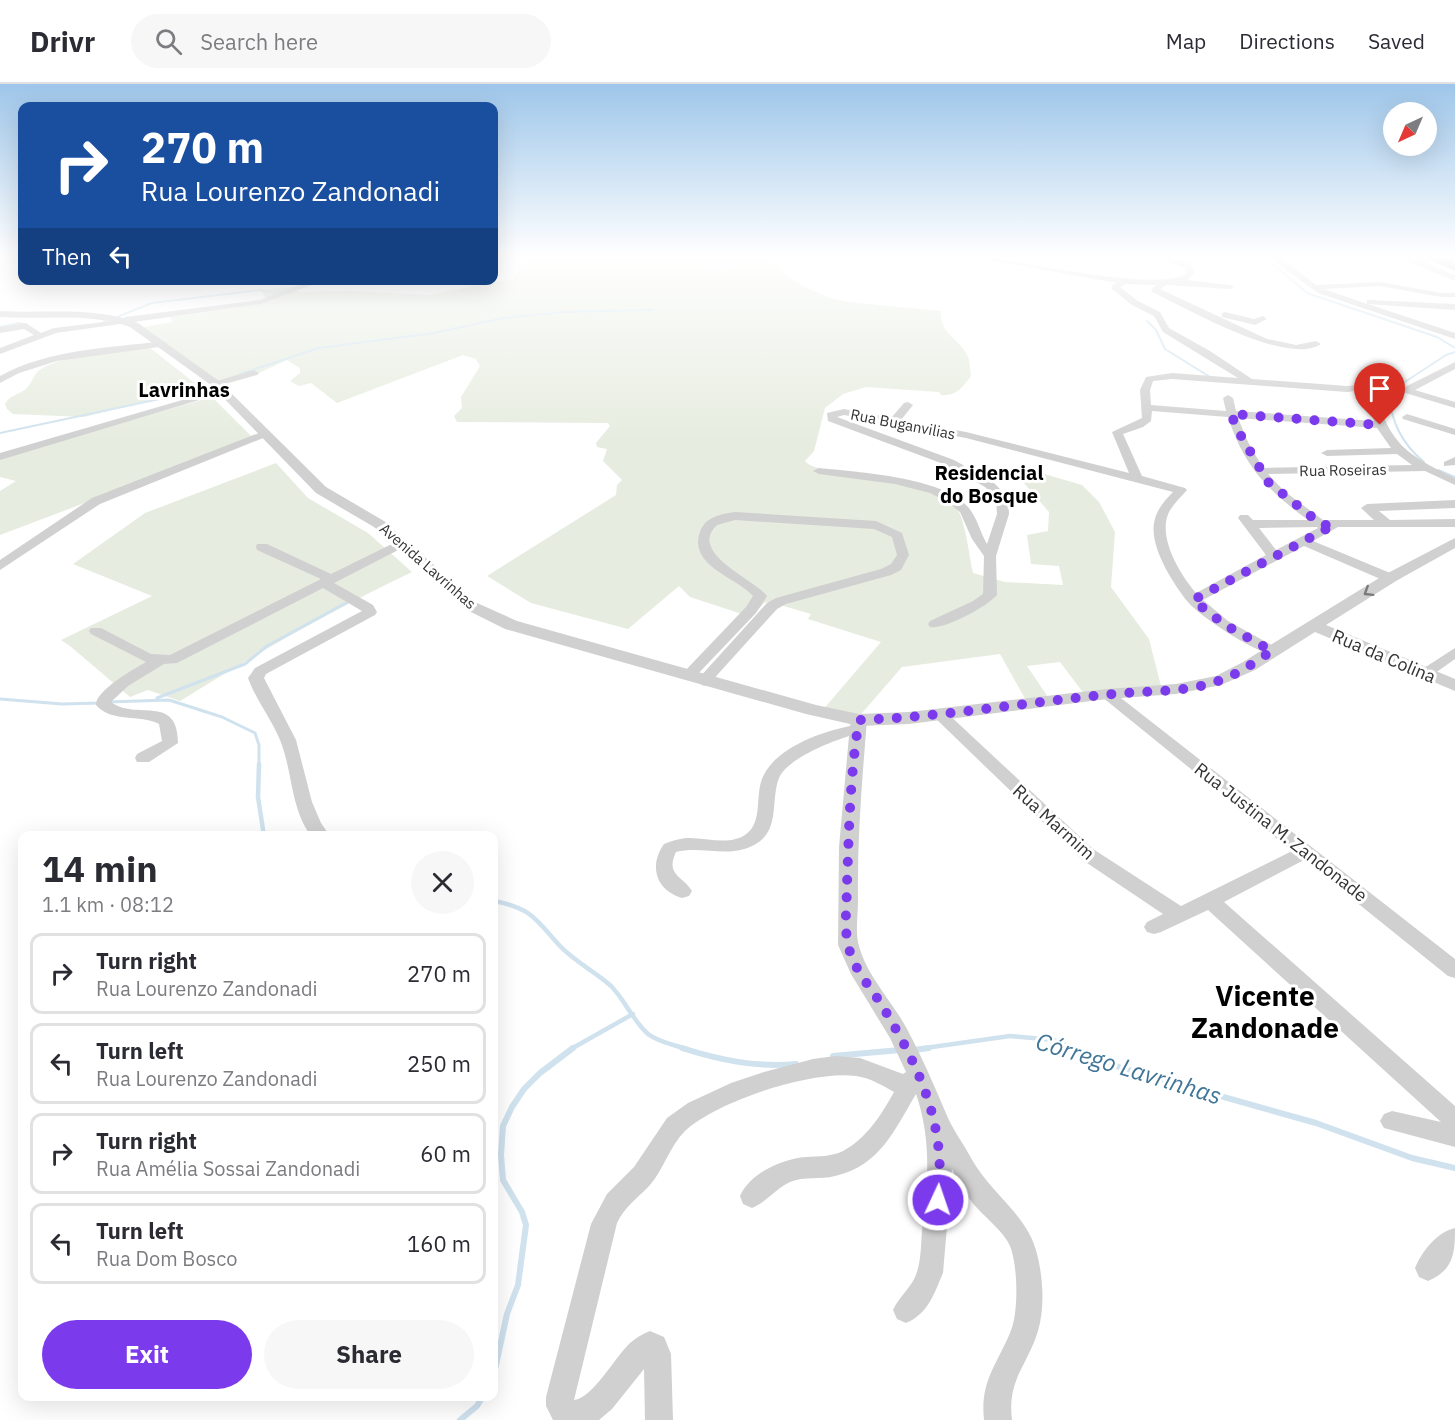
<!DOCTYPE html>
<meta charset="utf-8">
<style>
body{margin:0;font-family:"IBM Plex Sans",sans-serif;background:#f7f7f7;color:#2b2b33;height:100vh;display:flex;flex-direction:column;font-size:22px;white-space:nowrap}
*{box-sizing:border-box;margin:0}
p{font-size:20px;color:#7c7c81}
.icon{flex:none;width:33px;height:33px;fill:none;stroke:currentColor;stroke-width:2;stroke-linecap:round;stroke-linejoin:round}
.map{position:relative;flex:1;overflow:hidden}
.details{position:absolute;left:18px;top:747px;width:480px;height:570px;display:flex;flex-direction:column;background:#fff;border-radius:12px;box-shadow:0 6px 24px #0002}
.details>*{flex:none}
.hud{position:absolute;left:18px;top:18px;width:480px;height:183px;border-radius:12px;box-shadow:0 6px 24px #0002;background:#1a4fa0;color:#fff;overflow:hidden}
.needle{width:39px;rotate:224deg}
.tools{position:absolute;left:1383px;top:18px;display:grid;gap:12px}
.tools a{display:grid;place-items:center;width:54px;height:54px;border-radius:50%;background:#fff;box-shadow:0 6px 24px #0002;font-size:30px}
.pin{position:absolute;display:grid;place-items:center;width:51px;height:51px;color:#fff;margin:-62px -26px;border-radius:50% 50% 50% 0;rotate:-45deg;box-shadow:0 0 6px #0007}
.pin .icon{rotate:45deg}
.me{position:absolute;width:66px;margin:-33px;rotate:3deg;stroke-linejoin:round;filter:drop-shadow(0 0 4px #0008)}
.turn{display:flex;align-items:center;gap:21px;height:126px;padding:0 24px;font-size:27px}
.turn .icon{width:78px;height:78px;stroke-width:2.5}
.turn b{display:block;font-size:42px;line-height:51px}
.then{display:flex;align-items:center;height:57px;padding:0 24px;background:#0003;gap:12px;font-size:22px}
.round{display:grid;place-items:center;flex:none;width:63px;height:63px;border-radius:32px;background:#f7f7f7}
.summary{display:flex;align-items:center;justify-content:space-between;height:102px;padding:0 24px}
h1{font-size:36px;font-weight:700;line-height:45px}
.action{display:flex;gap:12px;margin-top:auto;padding:12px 24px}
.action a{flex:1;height:69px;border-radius:36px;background:#7c3aed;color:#fff;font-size:24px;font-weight:700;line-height:69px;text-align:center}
.action a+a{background:#f7f7f7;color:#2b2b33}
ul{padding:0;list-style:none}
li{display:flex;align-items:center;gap:18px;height:81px;margin:0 12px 9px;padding:0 12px;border:3px solid #e1e1e2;border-radius:12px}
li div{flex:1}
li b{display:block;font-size:22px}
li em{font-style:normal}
header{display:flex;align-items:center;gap:36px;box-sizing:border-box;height:84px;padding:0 30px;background:#fff;border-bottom:2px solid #e1e1e2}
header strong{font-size:28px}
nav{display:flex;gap:33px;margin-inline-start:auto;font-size:21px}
.search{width:420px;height:54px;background:#f7f7f7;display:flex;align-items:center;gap:15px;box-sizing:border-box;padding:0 21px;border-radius:33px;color:#7c7c81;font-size:22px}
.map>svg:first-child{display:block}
.green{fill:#e6ecdf}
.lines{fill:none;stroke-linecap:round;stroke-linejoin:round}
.stream-far3{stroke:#cfe2ee;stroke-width:2}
.stream-far2{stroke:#cfe2ee;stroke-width:3}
.stream-far1{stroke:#cfe2ee;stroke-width:4.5}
.stream{stroke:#cfe2ee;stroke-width:6}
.minor{fill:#d0d0d0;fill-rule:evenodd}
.tertiary{fill:#d0d0d0;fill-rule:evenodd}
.trunk{fill:#a2a2a2;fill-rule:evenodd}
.oneway{stroke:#7a7a7a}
.route{stroke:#7c3aed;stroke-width:10;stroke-dasharray:0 18}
.labels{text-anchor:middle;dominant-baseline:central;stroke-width:6;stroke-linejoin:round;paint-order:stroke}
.far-street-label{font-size:15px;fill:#333;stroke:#fff}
.street-label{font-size:18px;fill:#333;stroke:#fff}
.far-district-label{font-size:20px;font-weight:bold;fill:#000;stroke:#fff}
.near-water-label{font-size:24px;font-style:italic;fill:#3f7597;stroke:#fff}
.near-district-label{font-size:28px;font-weight:bold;fill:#000;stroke:#fff}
</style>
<header>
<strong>Drivr</strong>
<div class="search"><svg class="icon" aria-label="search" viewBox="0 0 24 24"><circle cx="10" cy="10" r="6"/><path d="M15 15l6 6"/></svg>Search here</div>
<nav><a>Map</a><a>Directions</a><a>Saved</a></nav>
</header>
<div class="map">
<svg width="1455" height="1336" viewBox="0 0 1455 1336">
<rect width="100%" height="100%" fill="#fff"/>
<g class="green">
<path d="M 531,171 L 754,171 L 776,182 L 801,201 L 830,214 L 848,218 L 941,227 C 940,252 959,253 968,273 C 970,278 970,286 971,292 C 963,303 955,313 941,311 L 939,308 L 866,303 L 843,310 L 825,324 L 814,367 L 805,377 C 810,383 819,384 826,386 C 854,394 944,401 958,426 C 966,441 969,471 973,489 L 1005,498 L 1063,501 L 1059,482 L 1031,480 L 1027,451 L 1048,447 L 1049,428 L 1017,391 L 1041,389 L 1082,401 L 1099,418 L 1115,448 L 1111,503 L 1149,555 L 1162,606 L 1085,611 L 1060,578 L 1027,582 L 1050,616 L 1027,618 L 1000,570 L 902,583 L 856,636 L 821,628 L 881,558 L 808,535 L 811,530 L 770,518 L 764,519 L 755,529 L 742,530 L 690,513 L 679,502 L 628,545 L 531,519 L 487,492 L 616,411 L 617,401 L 622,396 L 603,377 L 607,365 L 597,363 L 596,359 L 610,342 L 608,339 L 457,338 L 454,332 L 462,324 L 461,313 L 480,282 L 476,275 L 463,271 L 337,319 L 311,299 L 299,302 L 290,297 L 300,289 L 300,284 L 287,276 L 250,293 L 217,303 L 139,244 L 173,238 L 170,233 L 236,224 L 267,217 L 261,206 L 292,203 L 299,208 L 351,207 L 429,211 L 513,195 Z"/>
<path d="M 149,263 L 201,304 L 84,333 L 13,330 L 7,325 L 5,320 C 10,310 20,311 27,304 C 33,298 33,290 41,285 C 68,269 118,268 149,263 Z"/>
<path d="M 212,313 L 254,355 L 0,451 L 0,407 L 16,397 L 0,393 L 0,373 Z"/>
<path d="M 276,379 L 308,414 L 368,449 L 412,488 C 332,526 256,570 180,617 L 148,606 L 130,613 L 70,562 L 61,556 L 152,512 L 73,480 L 145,429 Z"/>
</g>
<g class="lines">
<g class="stream-far3">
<path d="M 1256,171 L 1273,180 L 1307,209 L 1437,253 L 1455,264"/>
<path d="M 706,186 L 773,171"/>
<path d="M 1147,237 L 1156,246 L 1165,265 L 1210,293"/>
<path d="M 102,239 L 152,219 L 260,206 L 273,209 L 285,207"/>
<path d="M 0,243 L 19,239 L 26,241"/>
<path d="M 240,290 L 319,264 L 434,249 L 504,234 L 564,228 L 652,226"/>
<path d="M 0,349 L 169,313 L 214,301"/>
<path d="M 1424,378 C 1401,359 1392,338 1388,309 L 1446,271 L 1455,268"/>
<path d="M 1438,386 L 1455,393"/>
</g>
<g class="stream-far2">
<path d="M 157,614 L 245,580 L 267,562 L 346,519"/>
<path d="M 0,615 L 62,620 L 101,619"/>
<path d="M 108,618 L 169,616 L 222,633 L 255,649 L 259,661 L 259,681"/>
</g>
<g class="stream-far1">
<path d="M 259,680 L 258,713 L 264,752"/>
<path d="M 494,817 C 532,824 536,836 560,862 C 575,878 596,888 611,902 C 625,916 633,937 648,950 C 658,958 674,961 687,965"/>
<path d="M 571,965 L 633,930"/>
<path d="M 918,965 L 1010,952 L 1054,956 L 1076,965"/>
</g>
<g class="stream">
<path d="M 682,964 C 719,976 757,984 796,980"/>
<path d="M 1073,964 L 1121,984 L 1316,1039 L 1412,1074 L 1455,1084"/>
<path d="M 914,966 L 929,964"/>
<path d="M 833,972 L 900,966"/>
<path d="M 494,1290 L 507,1230 L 518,1201 L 526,1141 L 522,1128 L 503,1096 L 501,1071 L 503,1042 L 512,1023 L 524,1005 L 540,989 L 573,964"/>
<path d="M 460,1336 L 477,1322 L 483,1312"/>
</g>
<g class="minor">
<path d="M 0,171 L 10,171 L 0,175 Z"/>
<path d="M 494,171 L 567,171 L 563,173 L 494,175 Z"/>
<path d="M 961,171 L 978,171 C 1010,176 1171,211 1187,188 L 1183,183 L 1165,177 L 1165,173 L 1189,179 L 1195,188 L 1187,196 L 1230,201 L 1234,203 L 1230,205 L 1166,201 L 1160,205 L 1267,255 L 1296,261 L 1316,257 L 1321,260 C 1287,283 1187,224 1152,208 L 1151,206 L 1156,201 L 1126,200 L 1120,203 L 1138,217 L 1160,228 L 1169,244 L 1210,267 L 1252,295 L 1347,302 L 1366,300 L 1378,295 L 1405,303 L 1455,278 L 1455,285 L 1415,306 L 1455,318 L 1455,324 L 1379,301 L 1373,304 C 1391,360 1403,369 1455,394 L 1455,401 L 1425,387 L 1268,390 L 1284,407 L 1323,436 L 1374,436 L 1361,424 L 1367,420 L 1455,416 L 1455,424 L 1379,427 L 1390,436 L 1455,435 L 1455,443 L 1338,443 L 1313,457 L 1395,491 L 1397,494 L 1395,497 L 1385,497 L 1304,462 L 1203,516 L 1228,537 L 1277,564 L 1279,567 L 1277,570 L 1272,571 C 1252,566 1200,533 1187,517 C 1173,499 1150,464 1154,439 C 1156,426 1165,416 1173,408 L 966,354 L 844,331 L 837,333 L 954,376 L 993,398 L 1008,413 L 1009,430 L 996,472 L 997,511 C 988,522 944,546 930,543 L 928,540 L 930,537 L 973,517 L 983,510 L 984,472 L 972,455 L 960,428 L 946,417 L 930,409 L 895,400 L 819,390 L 813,387 L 819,384 C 857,388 943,393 968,423 C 977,433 980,448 987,460 L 997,430 L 996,414 L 985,403 L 946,381 L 828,337 L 827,329 L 844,325 L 891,334 L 904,319 L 908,318 L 913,321 L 901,336 L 966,348 L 1129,389 L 1112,348 L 1142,334 L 1140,306 L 1146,293 L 1172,289 L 1238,294 L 1163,248 L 1154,232 L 1132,221 L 1112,205 L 1112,201 L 1117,199 ZM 1172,295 L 1347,308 L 1364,306 L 1374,337 L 1236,327 L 1233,314 L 1228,311 L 1223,314 L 1226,327 L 1151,321 L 1150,306 L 1153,297 ZM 1152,327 L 1228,333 C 1244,382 1267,406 1308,436 L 1253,436 L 1248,431 L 1240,431 L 1238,434 L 1266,471 L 1196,509 C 1180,490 1157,453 1169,428 C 1174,419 1181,413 1187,406 L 1185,404 L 1142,392 L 1123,350 L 1143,343 L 1151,337 ZM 1238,334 L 1377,344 L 1391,364 L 1327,366 L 1321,369 L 1327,372 L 1397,370 L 1412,381 L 1263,384 L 1248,358 ZM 1259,444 L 1317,443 L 1318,444 L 1276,466 Z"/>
<path d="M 1266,171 L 1280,173 L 1316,201 L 1380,198 L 1441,209 L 1455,209 L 1455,213 L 1441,213 L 1380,202 L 1324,205 L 1367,220 L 1367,216 L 1370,216 L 1455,220 L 1455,226 L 1368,220 L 1455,249 L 1455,255 L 1318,209 Z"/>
<path d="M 312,196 L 325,196 L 261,220 L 56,249 L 0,270 L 0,264 L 34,251 L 24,245 L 0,249 L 0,243 L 26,239 L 41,249 L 54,244 L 121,236 L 125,233 L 260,216 Z"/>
<path d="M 1225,228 L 1254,235 L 1263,232 L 1267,235 L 1255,241 L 1222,233 L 1222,229 Z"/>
<path d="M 163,257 L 168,260 L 166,262 L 57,277 L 19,289 L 0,299 L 0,292 C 49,265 109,264 163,257 Z"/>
<path d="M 254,286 L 259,289 L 257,291 L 215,302 L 210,299 Z"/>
<path d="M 220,305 L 229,307 L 0,376 L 0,369 Z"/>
<path d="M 1407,330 L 1455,345 L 1455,351 L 1403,335 L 1402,333 Z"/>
<path d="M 264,347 L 268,348 L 268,352 L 100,420 L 0,486 L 0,476 L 92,414 Z"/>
<path d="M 1455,373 L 1455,381 L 1444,382 L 1444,378 Z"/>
<path d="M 735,428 L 876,437 L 902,449 L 909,471 L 901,486 L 891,491 L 786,520 L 777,525 L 709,600 L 704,602 L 696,597 L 699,594 L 767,519 L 776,514 L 881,485 L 891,480 L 897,471 L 892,453 L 874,445 L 735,436 L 717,441 C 687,469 754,495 767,512 L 756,529 L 693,595 L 683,595 L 680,592 L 683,589 L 746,523 L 753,512 C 736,493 688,482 700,448 C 705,433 721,430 735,428 Z"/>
<path d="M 402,455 L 408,459 L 406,462 L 334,499 L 373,521 L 377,528 L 375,531 L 266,590 L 264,594 L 296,656 L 312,718 L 321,739 L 330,752 L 311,752 C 290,723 293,688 280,656 C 271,634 256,616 248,594 L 255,584 L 362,527 L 323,504 L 177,579 L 164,580 L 128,602 L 111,618 C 136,637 178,609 178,659 L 149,678 L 137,678 L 135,674 L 137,670 L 162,657 L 159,640 C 140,630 111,639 96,621 C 95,607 134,585 146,578 L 91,550 L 89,547 L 91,544 L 101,544 L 151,570 L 170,571 L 321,495 L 257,466 L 256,463 L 257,460 L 267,460 L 331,490 Z"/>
<path d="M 1455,564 L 1455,575 L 1431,592 L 1421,592 L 1418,589 L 1421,586 Z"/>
<path d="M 1107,605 L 1112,607 L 1455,875 L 1455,894 L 1448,892 L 1304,776 L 1224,818 L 1455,1022 L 1455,1063 L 1384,1044 L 1380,1037 L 1384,1030 L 1392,1027 L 1441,1038 L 1208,826 L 1161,848 L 1154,850 L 1147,848 L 1144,843 L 1147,838 L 1163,830 L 1081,775 L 932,631 L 934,628 L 946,628 L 1093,765 L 1181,822 L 1292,767 L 1102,613 L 1099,610 L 1102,607 Z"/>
<path d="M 859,631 L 867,636 C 862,697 857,756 858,817 C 858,831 855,849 859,862 C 867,892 892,917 907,945 C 921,971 933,999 945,1027 C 951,1043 963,1059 971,1074 C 990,1109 1028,1131 1037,1170 C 1043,1193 1045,1224 1038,1247 C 1027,1283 1007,1295 1012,1336 L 984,1336 C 980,1298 996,1282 1010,1249 C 1019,1230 1018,1182 1010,1162 C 1004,1148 987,1135 977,1124 C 966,1112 959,1099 952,1085 L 943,1189 C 934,1210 928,1230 906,1239 L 897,1235 L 893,1226 C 899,1212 912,1204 917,1188 C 921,1176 921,1160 922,1147 C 928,1100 932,1056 916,1010 C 895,1045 880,1082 835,1092 C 821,1096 804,1092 790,1098 C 776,1104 767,1118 752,1124 L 743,1120 L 740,1112 C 750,1089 782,1075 806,1073 C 818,1072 831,1073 843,1067 C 866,1055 882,1030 894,1008 C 882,1001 870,994 856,992 C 812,986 717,1017 685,1047 C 669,1063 664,1085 650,1101 C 638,1114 625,1122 617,1139 L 574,1316 C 593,1314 615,1273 630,1259 C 636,1254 642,1250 650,1247 L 664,1253 L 671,1270 L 673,1336 L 645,1336 L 644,1285 L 612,1325 L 599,1336 L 553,1336 L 546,1322 L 546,1313 L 591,1140 L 607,1110 L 634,1083 L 667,1034 L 688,1019 L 731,999 L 764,988 L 813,975 L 835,972 L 860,974 L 903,990 L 906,988 L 890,954 L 851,890 L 838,861 L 839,763 L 849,652 C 830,658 787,675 779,694 C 770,717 781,747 754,761 C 728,775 702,761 676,768 C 665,791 683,792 692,807 L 689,812 L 682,814 C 655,806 649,781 664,760 C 671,757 678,755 686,754 C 705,753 728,762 745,751 C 763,739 755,713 762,695 C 774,664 821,648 850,642 L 853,633 Z"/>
<path d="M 1455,1144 C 1455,1168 1454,1186 1428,1197 L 1419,1193 L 1415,1184 C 1422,1167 1437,1148 1455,1144 Z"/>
</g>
<g class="tertiary">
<path d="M 1392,171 L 1404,171 L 1417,176 L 1428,171 L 1455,172 L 1455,178 L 1432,176 L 1425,179 L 1455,191 L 1455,197 Z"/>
<path d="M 0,227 C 45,230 95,222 138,239 L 219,297 L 326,403 L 384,437 L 477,519 L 517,537 L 816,621 L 859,630 L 909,628 L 1107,605 L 1176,600 L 1216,592 L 1243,578 L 1384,491 L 1455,454 L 1455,464 L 1396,497 L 1326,541 L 1455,595 L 1455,607 L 1315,548 L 1255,586 L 1221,601 L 1176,610 L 1107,615 L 909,640 L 859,642 L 806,630 L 505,545 L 465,525 L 374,443 L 316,409 L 211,301 L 130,243 C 91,228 42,236 0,233 Z"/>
</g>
<path class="trunk" d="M 1419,171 L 1436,171 L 1455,179 L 1455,187 Z"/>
</g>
<defs><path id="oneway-chevron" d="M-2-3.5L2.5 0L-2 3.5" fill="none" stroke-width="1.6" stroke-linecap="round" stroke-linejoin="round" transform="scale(1.5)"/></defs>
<use class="oneway" href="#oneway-chevron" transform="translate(1368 508) rotate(148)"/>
<linearGradient id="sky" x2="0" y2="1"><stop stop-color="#9ec6ea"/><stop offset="0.48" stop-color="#fff"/><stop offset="1" stop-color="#fff" stop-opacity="0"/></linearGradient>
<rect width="1455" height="358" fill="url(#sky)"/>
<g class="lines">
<path class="route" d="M 938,1116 C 947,1042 920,985 883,923 C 872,905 856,888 850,868 C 843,847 847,822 847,800 C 849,746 850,690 859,636 C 941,633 1022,619 1104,611 C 1142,606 1184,610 1221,596 C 1239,590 1256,577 1272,567 L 1225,541 L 1193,516 L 1334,441 L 1322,441 L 1268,398 L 1237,345 L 1231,330 L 1380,341"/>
</g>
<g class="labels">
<g class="far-street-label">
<text transform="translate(903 340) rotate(11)">Rua Buganvilias</text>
<text transform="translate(1343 386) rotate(-1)">Rua Roseiras</text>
<text transform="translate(428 482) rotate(41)">Avenida Lavrinhas</text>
</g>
<g class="street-label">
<text transform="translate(1384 572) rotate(23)">Rua da Colina</text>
<text transform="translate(1054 738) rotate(42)">Rua Marmim</text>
<text transform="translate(1281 748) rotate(38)">Rua Justina M. Zandonade</text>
</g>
<g class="far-district-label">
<text x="184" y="305">Lavrinhas</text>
<text x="989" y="388">Residencial<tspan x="989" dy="23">do Bosque</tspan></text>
</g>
<g class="near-water-label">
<text transform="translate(1129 984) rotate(17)">Córrego Lavrinhas</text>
</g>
<g class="near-district-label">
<text x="1265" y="911">Vicente<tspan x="1265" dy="32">Zandonade</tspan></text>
</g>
</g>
</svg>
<div class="tools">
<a><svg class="needle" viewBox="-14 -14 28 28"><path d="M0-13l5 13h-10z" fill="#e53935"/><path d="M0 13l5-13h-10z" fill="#7c7c81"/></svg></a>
</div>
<div class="pin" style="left:1380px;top:341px;background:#d93025"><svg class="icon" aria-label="arrive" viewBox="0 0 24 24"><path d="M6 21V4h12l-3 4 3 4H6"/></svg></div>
<svg class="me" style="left:938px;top:1116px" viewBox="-20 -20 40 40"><circle r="17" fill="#7c3aed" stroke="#fff" stroke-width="3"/><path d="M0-11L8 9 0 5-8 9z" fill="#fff"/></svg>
<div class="hud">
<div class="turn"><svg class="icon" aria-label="right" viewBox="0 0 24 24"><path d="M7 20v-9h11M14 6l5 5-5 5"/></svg><div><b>270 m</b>Rua Lourenzo Zandonadi</div></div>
<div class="then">Then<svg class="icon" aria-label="left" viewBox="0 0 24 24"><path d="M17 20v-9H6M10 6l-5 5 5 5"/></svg></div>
</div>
<section class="details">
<div class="summary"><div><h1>14 min</h1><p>1.1 km · 08:12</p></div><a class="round"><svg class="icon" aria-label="close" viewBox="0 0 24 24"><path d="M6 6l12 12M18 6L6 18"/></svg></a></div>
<ul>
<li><svg class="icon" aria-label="right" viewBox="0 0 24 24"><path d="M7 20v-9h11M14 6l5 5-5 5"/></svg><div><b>Turn right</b><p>Rua Lourenzo Zandonadi</p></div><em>270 m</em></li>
<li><svg class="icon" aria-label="left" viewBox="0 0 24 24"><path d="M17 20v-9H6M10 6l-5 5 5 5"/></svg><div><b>Turn left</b><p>Rua Lourenzo Zandonadi</p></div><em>250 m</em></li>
<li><svg class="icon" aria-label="right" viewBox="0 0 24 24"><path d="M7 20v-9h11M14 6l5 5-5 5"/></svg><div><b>Turn right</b><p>Rua Amélia Sossai Zandonadi</p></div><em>60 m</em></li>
<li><svg class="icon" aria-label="left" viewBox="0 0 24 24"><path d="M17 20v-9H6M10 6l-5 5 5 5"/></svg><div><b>Turn left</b><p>Rua Dom Bosco</p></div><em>160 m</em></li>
</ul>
<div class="action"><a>Exit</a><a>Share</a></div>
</section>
</div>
